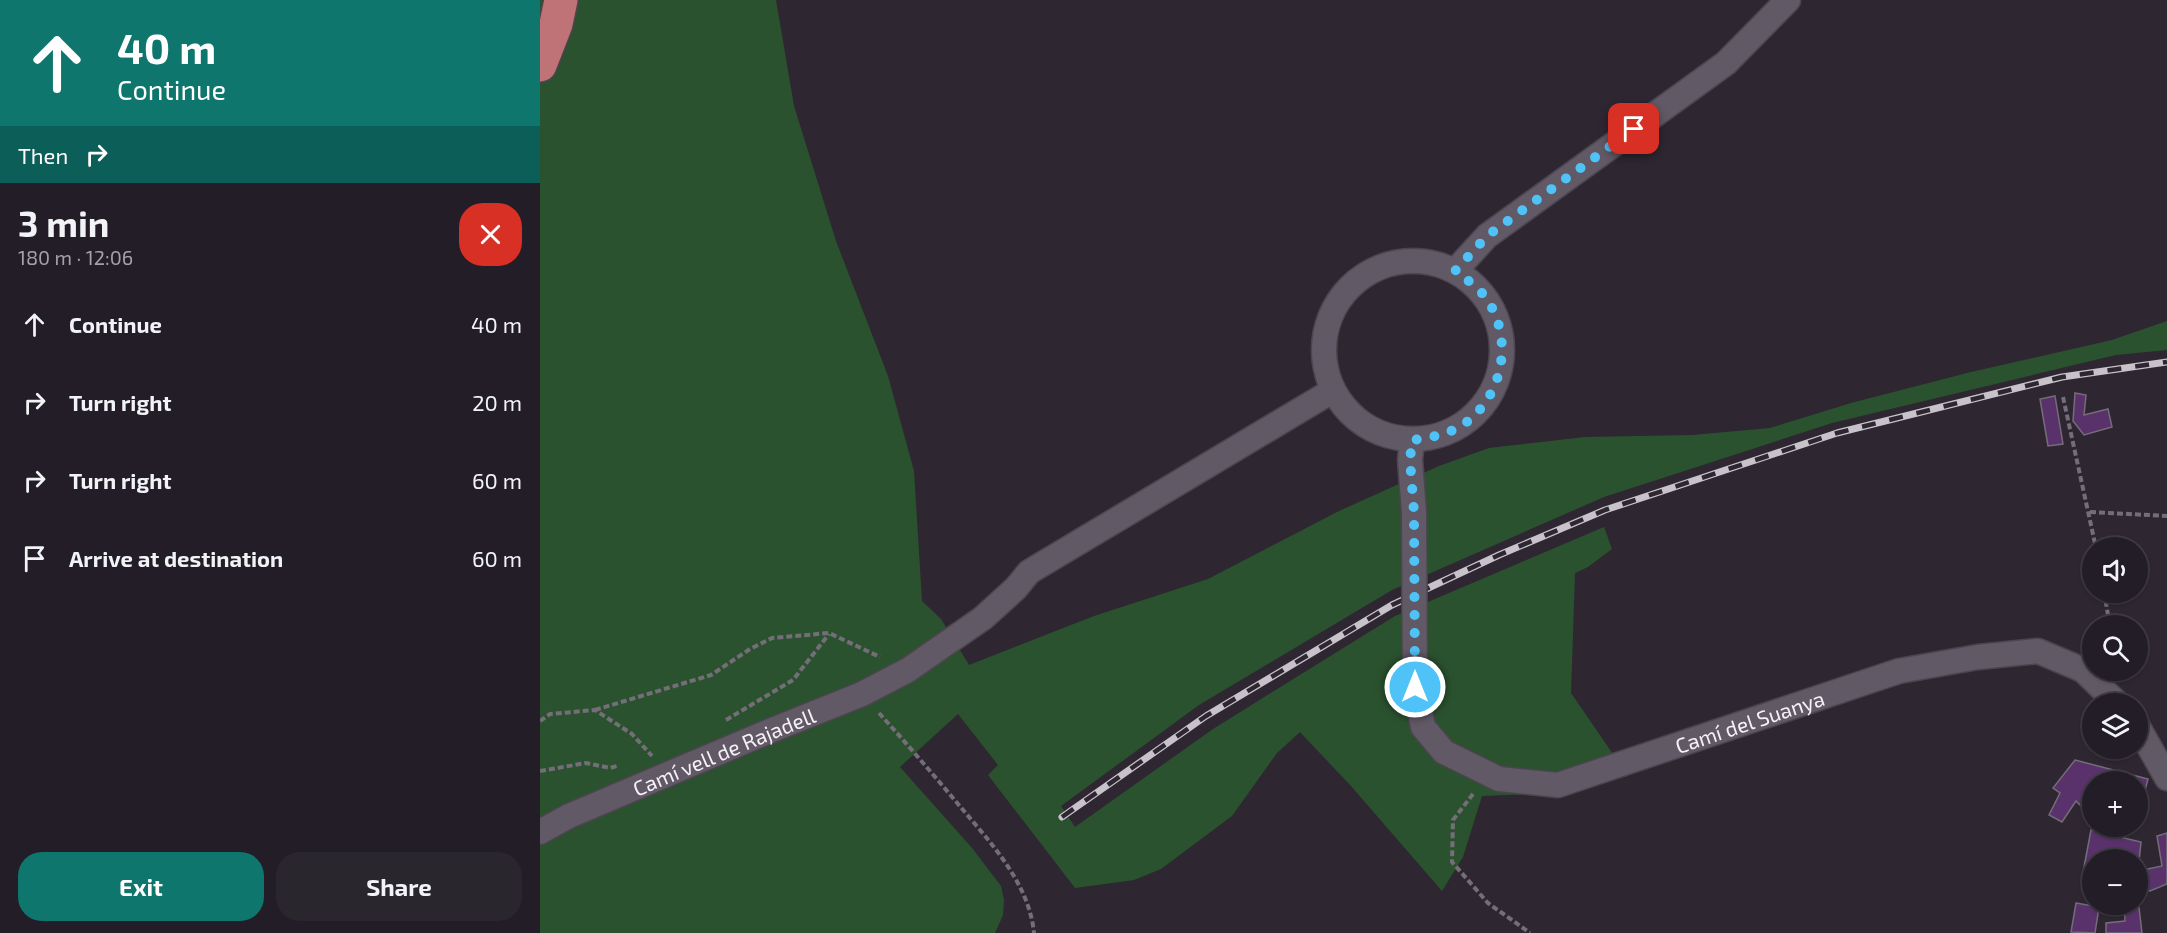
<!DOCTYPE html>
<meta charset="utf-8">
<style>
body{margin:0;font-family:"Exo 2",sans-serif;background:#2a262e;color:#f1f3f6;height:100vh;display:flex;flex-direction:column;font-size:22px;white-space:nowrap}
*{box-sizing:border-box;margin:0}
p{font-size:20px;color:#a2a2a7}
.icon{flex:none;width:33px;height:33px;fill:none;stroke:currentColor;stroke-width:2;stroke-linecap:round;stroke-linejoin:round}
.map{position:relative;flex:1;overflow:hidden}
.panel{display:flex;flex-direction:column;background:#221d26;width:540px}
.panel>*{flex:none}
.banner{background:#0f766e;color:#fff;overflow:hidden}
.fabs{position:absolute;left:1542px;top:537px;display:grid;gap:12px}
.fabs a{display:grid;place-items:center;width:66px;height:66px;border-radius:50%;background:#221d26;box-shadow:0 2px 4px #0004,0 0 0 2px #3f3b43;font-size:30px}
.pin{position:absolute;display:grid;place-items:center;width:51px;height:51px;color:#fff;margin:-26px;border-radius:12px;box-shadow:0 3px 9px #0006}
.me{position:absolute;width:66px;margin:-33px;rotate:0deg;stroke-linejoin:round;filter:drop-shadow(0 0 4px #0008)}
.turn{display:flex;align-items:center;gap:21px;height:126px;padding:0 18px;font-size:27px}
.turn .icon{width:78px;height:78px;stroke-width:2.5}
.turn b{display:block;font-size:42px;line-height:51px}
.then{display:flex;align-items:center;height:57px;padding:0 18px;background:#0003;gap:12px;font-size:22px}
.round{display:grid;place-items:center;flex:none;width:63px;height:63px;border-radius:24px;background:#2a262e}
.headline{display:flex;align-items:center;justify-content:space-between;height:102px;padding:0 18px}
h1{font-size:36px;font-weight:700;line-height:45px}
.primary-button{display:flex;gap:12px;margin-top:auto;padding:12px 18px}
.primary-button a{flex:1;height:69px;border-radius:24px;background:#0f766e;color:#fff;font-size:24px;font-weight:700;line-height:69px;text-align:center}
.primary-button a+a{background:#2a262e;color:#f1f3f6}
ul{padding:0;list-style:none}
li{display:flex;align-items:center;gap:18px;height:78px;padding:0 18px}
li div{flex:1}
li b{display:block;font-size:22px}
li em{font-style:normal}
main{display:flex;flex:1;min-height:0}
.map>svg:first-child{display:block}
.green{fill:#2b522f}
.building{fill:#59326c;stroke:#746c79;stroke-width:1.5}
.lines{fill:none;stroke-linecap:round;stroke-linejoin:round}
.street-casing{stroke:#4c454f;stroke-width:27}
.highway-casing{stroke:#4c454f;stroke-width:36}
.path{stroke:#746e78;stroke-width:4;stroke-dasharray:6 3;stroke-linecap:butt}
.street{stroke:#615965;stroke-width:24}
.highway{stroke:#c07377;stroke-width:33}
.rail-casing{stroke:#c8c2cb;stroke-width:7}
.rail{stroke:#2e2732;stroke-width:4.5;stroke-dasharray:14;stroke-linecap:butt}
.street-bridge-casing{stroke:#4c454f;stroke-width:27;stroke-linecap:butt}
.street-bridge{stroke:#615965;stroke-width:24}
.route{stroke:#4fc3f7;stroke-width:10;stroke-dasharray:0 18}
.labels{text-anchor:middle;dominant-baseline:central;stroke-width:4.5;stroke-linejoin:round;paint-order:stroke}
.street-label{font-size:21px;fill:#f6f1f9;stroke:#2e2732}
</style>
<main>
<section class="panel">
<div class="banner">
<div class="turn"><svg class="icon" aria-label="ahead" viewBox="0 0 24 24"><path d="M12 20V5M6 11l6-6 6 6"/></svg><div><b>40 m</b>Continue</div></div>
<div class="then">Then<svg class="icon" aria-label="right" viewBox="0 0 24 24"><path d="M7 20v-9h11M14 6l5 5-5 5"/></svg></div>
</div>
<div class="headline"><div><h1>3 min</h1><p>180 m · 12:06</p></div><a class="round" style="background:#d93025;color:#fff"><svg class="icon" aria-label="close" viewBox="0 0 24 24"><path d="M6 6l12 12M18 6L6 18"/></svg></a></div>
<ul>
<li><svg class="icon" aria-label="ahead" viewBox="0 0 24 24"><path d="M12 20V5M6 11l6-6 6 6"/></svg><div><b>Continue</b></div><em>40 m</em></li>
<li><svg class="icon" aria-label="right" viewBox="0 0 24 24"><path d="M7 20v-9h11M14 6l5 5-5 5"/></svg><div><b>Turn right</b></div><em>20 m</em></li>
<li><svg class="icon" aria-label="right" viewBox="0 0 24 24"><path d="M7 20v-9h11M14 6l5 5-5 5"/></svg><div><b>Turn right</b></div><em>60 m</em></li>
<li><svg class="icon" aria-label="arrive" viewBox="0 0 24 24"><path d="M6 21V4h12l-3 4 3 4H6"/></svg><div><b>Arrive at destination</b></div><em>60 m</em></li>
</ul>
<div class="primary-button"><a>Exit</a><a>Share</a></div>
</section>
<div class="map">
<svg width="1627" height="933" viewBox="0 0 1627 933">
<rect width="100%" height="100%" fill="#2e2732"/>
<path class="green" d="M 0,0 L 236,0 L 254,106 L 296,241 L 348,376 L 374,471 L 382,601 L 401,619 L 429,665 L 554,616 L 668,579 L 799,511 L 899,466 L 949,448 L 1045,437 L 1153,435 L 1230,428 L 1311,403 L 1431,372 L 1572,340 L 1627,321 L 1627,350 L 1576,355 L 1292,423 L 1064,497 L 852,590 L 659,705 L 521,806 L 535,827 L 673,729 L 855,616 L 1064,527 L 1072,549 L 1048,567 L 1035,573 L 1031,693 L 1088,776 L 1038,788 L 990,794 L 942,796 L 923,857 L 902,891 L 811,786 L 760,732 L 737,753 L 692,816 L 621,869 L 594,880 L 535,888 L 448,775 L 458,765 L 418,714 L 360,767 L 432,848 L 461,886 L 464,900 L 463,915 L 455,933 L 0,933 Z"/>
<g class="building">
<path d="M 1535,393 L 1546,395 L 1544,415 L 1568,409 L 1572,427 L 1544,435 L 1533,421 Z"/>
<path d="M 1515,396 L 1523,444 L 1508,446 L 1500,399 Z"/>
<path d="M 1535,760 L 1608,779 L 1601,805 L 1598,804 L 1598,782 L 1552,782 L 1552,795 L 1543,808 L 1536,801 L 1522,822 L 1509,815 L 1520,793 L 1513,788 Z"/>
<path d="M 1551,830 L 1601,842 L 1598,871 L 1622,866 L 1617,836 L 1627,833 L 1627,884 L 1610,891 L 1598,889 L 1598,860 L 1552,860 L 1552,869 L 1544,867 Z"/>
<path d="M 1598,899 L 1602,933 L 1566,933 L 1566,923 L 1585,921 L 1584,904 L 1598,904 Z"/>
<path d="M 1536,903 L 1559,907 L 1555,933 L 1531,932 Z"/>
</g>
<g class="lines">
<defs>
<g id="street">
<circle cx="873" cy="350" r="89"/>
<path d="M 915,271 L 947,236 L 1186,63 L 1248,0"/>
<path d="M 872,440 L 870,460 L 874,512"/>
<path id="s1" d="M 875,687 L 883,727 L 904,752 L 959,779 L 1018,785 L 1359,671 L 1438,657 L 1498,651 L 1543,670 L 1578,704"/>
<path d="M 1598,727 L 1627,778"/>
<path id="s2" d="M 0,832 L 29,816 L 225,733 L 322,694 L 368,670 L 443,618 L 476,588 L 489,572 L 792,391"/>
</g>
<path id="highway" d="M 0,65 L 16,24 L 21,0"/>
</defs>
<use href="#street" class="street-casing"/>
<use href="#highway" class="highway-casing"/>
<g class="path">
<path d="M 1523,397 L 1556,548"/>
<path d="M 1550,512 L 1627,516"/>
<path d="M 1564,592 L 1570,626"/>
<path d="M 55,710 L 171,675 L 210,649 L 232,638 L 289,633 L 340,657"/>
<path d="M 339,713 C 366,743 392,773 418,804 C 449,841 489,882 494,933"/>
<path d="M 186,720 L 253,680 L 289,634"/>
<path d="M 0,721 L 10,714 L 55,710 L 92,734 L 112,756"/>
<path d="M 0,771 L 46,763 L 70,768 L 77,766"/>
<path d="M 933,794 L 913,820 L 912,862 L 948,903 L 990,933"/>
</g>
<use href="#street" class="street"/>
<use href="#highway" class="highway"/>
<defs>
<path id="rail" d="M 522,817 L 666,716 L 852,605 L 959,555 L 1065,510 L 1297,433 L 1522,377 L 1627,362"/>
</defs>
<use href="#rail" class="rail-casing"/>
<use href="#rail" class="rail"/>
<defs>
<path id="street-bridge" d="M 874,512 L 875,687"/>
</defs>
<use href="#street-bridge" class="street-bridge-casing"/>
<use href="#street-bridge" class="street-bridge"/>
</g>
<g class="lines">
<path class="route" d="M 875,687 L 874,512 L 870,460 L 872,440 C 889,438 906,435 921,426 C 963,399 975,339 946,298 C 938,287 926,279 915,271 L 947,236 L 1094,129"/>
</g>
<g class="labels">
<g class="street-label">
<text stroke="none"><textPath href="#s1" startOffset="396">Camí del Suanya</textPath></text>
<text stroke="none"><textPath href="#s2" startOffset="201">Camí vell de Rajadell</textPath></text>
</g>
</g>
</svg>
<div class="fabs">
<a><svg class="icon" aria-label="sound" viewBox="0 0 24 24"><path d="M4 9h4l5-4v14l-5-4H4zM17 9q2 3 0 6"/></svg></a>
<a><svg class="icon" aria-label="search" viewBox="0 0 24 24"><circle cx="10" cy="10" r="6"/><path d="M15 15l6 6"/></svg></a>
<a><svg class="icon" aria-label="layers" viewBox="0 0 24 24"><path d="M12 4l9 5-9 5-9-5zM3 14l9 5 9-5"/></svg></a>
<a>+</a>
<a>−</a>
</div>
<div class="pin" style="left:1094px;top:129px;background:#d93025"><svg class="icon" aria-label="arrive" viewBox="0 0 24 24"><path d="M6 21V4h12l-3 4 3 4H6"/></svg></div>
<svg class="me" style="left:875px;top:687px" viewBox="-20 -20 40 40"><circle r="17" fill="#4fc3f7" stroke="#fff" stroke-width="3"/><path d="M0-11L8 9 0 5-8 9z" fill="#fff"/></svg>
</div>
</main>
